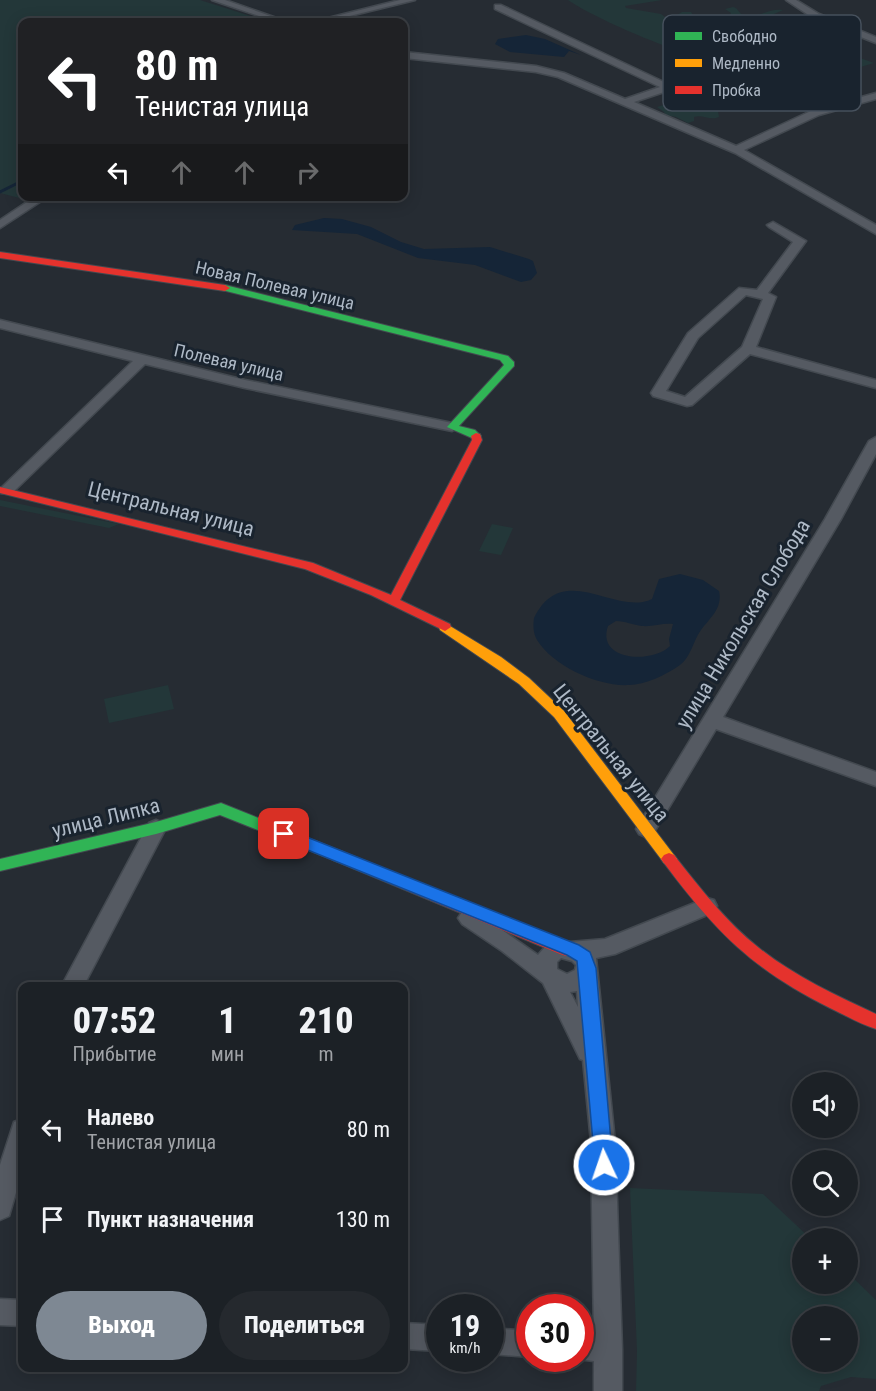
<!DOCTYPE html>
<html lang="ru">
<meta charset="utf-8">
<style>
body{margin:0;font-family:"Roboto Condensed",sans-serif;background:#25292e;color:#f1f3f6;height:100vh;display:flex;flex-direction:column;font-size:22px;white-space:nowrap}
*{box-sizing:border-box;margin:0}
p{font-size:20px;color:#a0a3a7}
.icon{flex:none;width:33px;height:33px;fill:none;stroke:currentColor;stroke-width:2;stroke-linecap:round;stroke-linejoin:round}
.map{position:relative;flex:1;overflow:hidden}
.panel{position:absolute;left:18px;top:982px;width:390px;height:390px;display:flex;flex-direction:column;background:#1c2126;border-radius:12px;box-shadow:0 3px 15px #0003,0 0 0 2px #3a3e43}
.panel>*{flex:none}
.top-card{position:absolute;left:18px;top:18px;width:390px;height:183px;border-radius:12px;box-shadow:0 3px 15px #0003,0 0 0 2px #3a3e43;background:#202124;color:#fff;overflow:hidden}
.controls{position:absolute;left:792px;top:1072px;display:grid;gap:12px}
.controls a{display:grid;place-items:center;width:66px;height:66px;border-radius:50%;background:#1c2126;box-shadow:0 3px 15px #0003,0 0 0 2px #3a3e43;font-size:30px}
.speed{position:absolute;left:426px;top:1294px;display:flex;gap:12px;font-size:30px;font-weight:700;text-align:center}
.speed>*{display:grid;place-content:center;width:78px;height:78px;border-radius:50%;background:#1c2126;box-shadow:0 3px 15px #0003,0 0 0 2px #3a3e43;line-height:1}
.speed small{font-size:15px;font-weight:400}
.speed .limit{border:9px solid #d22;background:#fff;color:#111}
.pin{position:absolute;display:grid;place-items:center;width:51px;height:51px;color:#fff;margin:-26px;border-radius:12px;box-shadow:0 3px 9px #0006}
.me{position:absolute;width:66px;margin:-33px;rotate:357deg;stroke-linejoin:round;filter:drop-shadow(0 0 4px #0008)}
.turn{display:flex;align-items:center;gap:21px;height:126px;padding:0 18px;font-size:27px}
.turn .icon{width:78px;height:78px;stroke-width:2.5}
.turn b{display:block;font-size:42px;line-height:51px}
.lanes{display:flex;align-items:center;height:57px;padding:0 18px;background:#0003;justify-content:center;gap:30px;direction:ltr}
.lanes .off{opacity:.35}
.eta{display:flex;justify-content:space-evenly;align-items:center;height:102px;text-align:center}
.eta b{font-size:36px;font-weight:800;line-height:42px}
.primary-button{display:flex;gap:12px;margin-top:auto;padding:12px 18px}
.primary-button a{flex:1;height:69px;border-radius:36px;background:#7e8893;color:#fff;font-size:24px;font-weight:800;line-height:69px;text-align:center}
.primary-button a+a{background:#25292e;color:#f1f3f6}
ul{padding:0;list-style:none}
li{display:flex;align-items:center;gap:18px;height:90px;padding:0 18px}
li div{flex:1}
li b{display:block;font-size:22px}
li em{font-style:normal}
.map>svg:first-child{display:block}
.green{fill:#233739;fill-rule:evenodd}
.water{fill:#152537;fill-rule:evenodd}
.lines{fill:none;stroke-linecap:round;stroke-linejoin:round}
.stream{stroke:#152537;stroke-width:3}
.street-casing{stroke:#434950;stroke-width:3}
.fast-casing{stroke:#434950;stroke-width:2}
.slow-casing{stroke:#434950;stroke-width:2}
.jam-casing{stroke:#434950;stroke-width:2}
.street{fill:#555a62;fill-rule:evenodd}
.fast{fill:#30b455;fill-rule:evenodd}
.slow{fill:#ff9f0a;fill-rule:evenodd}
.jam{fill:#e5322d;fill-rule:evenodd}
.route{fill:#1a73e8;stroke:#114b97;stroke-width:1.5}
.labels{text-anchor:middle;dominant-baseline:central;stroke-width:6;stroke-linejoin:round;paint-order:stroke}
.far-street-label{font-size:18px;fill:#aeb9c6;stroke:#19232e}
.street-label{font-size:21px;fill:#aeb9c6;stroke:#19232e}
.key{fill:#19232e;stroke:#46505c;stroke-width:1.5}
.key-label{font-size:16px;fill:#aeb9c6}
</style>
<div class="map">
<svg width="876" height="1391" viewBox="0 0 876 1391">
<rect width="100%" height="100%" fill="#262c33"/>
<g class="green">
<path d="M 0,0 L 200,0 L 269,22 L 22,22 L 22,196 L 39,197 L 31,201 L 0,193 Z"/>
<path d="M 568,0 L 662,0 L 625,6 L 626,8 L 661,14 L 669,20 L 682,12 L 691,12 L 694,17 L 693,21 L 706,21 L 671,26 L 736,54 L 741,61 C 711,71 595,19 568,0 Z"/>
<path d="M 733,7 C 740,9 737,13 744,15 C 761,18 768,8 783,10 L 772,15 L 780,22 L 775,24 L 795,32 L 790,33 L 757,23 L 763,21 L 759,18 C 748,17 739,25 730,15 L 731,13 L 725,9 Z"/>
<path d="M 820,43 L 830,44 L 838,50 L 874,63 C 841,73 827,77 797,59 L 802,54 L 828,62 L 857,61 L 820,48 L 817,45 Z"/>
<path d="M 686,98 L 710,101 L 711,106 L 718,111 L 719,117 C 710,121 702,114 694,117 L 694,121 L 688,123 L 676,117 L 665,115 L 664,112 L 657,107 Z"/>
<path d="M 0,500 L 119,524 L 109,528 L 0,506 Z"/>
<path d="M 492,524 L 513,528 L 501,555 L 479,551 Z"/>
<path d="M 168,685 L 174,709 L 109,723 L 104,699 Z"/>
<path d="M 630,1188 L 763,1194 L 811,1239 L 802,1239 L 802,1284 L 848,1284 L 848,1273 L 876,1300 L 876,1379 L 851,1377 L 821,1386 L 819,1391 L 636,1391 L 637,1351 ZM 802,1317 L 848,1317 L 848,1362 L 802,1362 Z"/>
</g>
<g class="water">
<path d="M 526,35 L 545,39 L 581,55 L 569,51 L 564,57 L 510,52 L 495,44 L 498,39 Z"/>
<path d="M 324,218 L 342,219 L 371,227 L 401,242 L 424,249 L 490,247 L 529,259 L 533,261 L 537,273 L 531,280 L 521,282 L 475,265 L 418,258 L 357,234 L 292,230 L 295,225 Z"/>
<path d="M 680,574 L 703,580 L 719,591 C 723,608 710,618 701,630 C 693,641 691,657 680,665 C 666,675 645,685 629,685 C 599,687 553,666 537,640 C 533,633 533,625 534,618 C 563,559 616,617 652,599 L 659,579 ZM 616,621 C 625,621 633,625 642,626 C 652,627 662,623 673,624 L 669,639 L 670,646 C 652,664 596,661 608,626 Z"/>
</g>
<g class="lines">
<path class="stream" d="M 0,192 L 22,181"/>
<defs>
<g id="street">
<path d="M 212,0 L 225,0 L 288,22 L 277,22 Z"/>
<path d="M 400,0 L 415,0 L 325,22 L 312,22 Z"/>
<path d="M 786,0 L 796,0 L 819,14 L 876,37 L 876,43 L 813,18 Z"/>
<path d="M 495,5 L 501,5 L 668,84 L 667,91 L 634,102 L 736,146 L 811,111 L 876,93 L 876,99 L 819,115 L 744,150 L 876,225 L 876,234 L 735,153 L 558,77 L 536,72 L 404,58 L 404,52 L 536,66 L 564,73 L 625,99 L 660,87 L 495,9 Z"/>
<path d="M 36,196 L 49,196 L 0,228 L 0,220 Z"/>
<path d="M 773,222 L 806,241 L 768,293 L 776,297 L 756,347 L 876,380 L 876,388 L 750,354 L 692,405 L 687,406 L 653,396 L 651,393 L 688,333 L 739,288 L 757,290 L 793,242 L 769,227 L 767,225 ZM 746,295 L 763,299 L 742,347 L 685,397 L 666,391 L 698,338 Z"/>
<path d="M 0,320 L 245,380 L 452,423 L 459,427 L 452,431 L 245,388 L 145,364 L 11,494 L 0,493 L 1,488 L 133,361 L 0,328 Z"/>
<path d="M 876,437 L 876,454 L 841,519 L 723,717 L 876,772 L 876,786 L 716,729 L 653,834 L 646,837 L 639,834 L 636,829 L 639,824 L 825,519 L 869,441 Z"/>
<path d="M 156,820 L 163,823 L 166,828 L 83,987 L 61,987 L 149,823 Z"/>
<path d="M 707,898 L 714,900 L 717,906 L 714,912 L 615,954 L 596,958 L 615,1142 L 622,1349 L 622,1391 L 594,1391 L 594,1361 L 577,1359 L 580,1359 L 580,1334 L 594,1335 L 591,1142 L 583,1060 L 580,1059 L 543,983 L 502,951 L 462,924 L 458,918 L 462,912 L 469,909 L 476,912 L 538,955 L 545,947 L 560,940 L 570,942 L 605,939 ZM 561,958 L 572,961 L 576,965 L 575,970 L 567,974 L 557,969 L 557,962 ZM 577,991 L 578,1007 L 570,992 Z"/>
<path d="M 22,1119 L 22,1172 L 9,1216 L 0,1220 L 0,1165 L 14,1122 Z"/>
<path d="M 0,1299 L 22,1300 L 22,1326 L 0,1325 Z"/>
<path d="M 404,1323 L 440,1325 L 440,1351 L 404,1349 Z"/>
<path d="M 490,1328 L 530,1331 L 530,1357 L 490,1354 Z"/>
</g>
<g id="fast">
<path d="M 225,285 L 508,356 L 514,362 L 514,366 L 459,426 L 475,430 L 481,436 L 480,438 L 472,438 L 447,427 L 504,365 L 500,360 L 222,290 L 220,288 Z"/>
<path d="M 221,803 L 343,852 L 346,856 L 343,860 L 338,862 L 333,860 L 220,815 L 156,834 L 0,871 L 0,859 L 156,822 Z"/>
</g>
<path id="slow" d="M 445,623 L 501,657 L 529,678 L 564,711 L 674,855 L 677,859 L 674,863 L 669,865 L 664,863 L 554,717 L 519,684 L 440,630 L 439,627 Z"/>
<g id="jam">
<path d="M 0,252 L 225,285 L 230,288 L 225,291 L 0,258 Z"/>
<path d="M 476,433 L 480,434 L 482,440 L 400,600 L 450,624 L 451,627 L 445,631 L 371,595 L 305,569 L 0,493 L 0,487 L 313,563 L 391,595 L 472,440 L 471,436 Z"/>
<path d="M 338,850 L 572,944 L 574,949 L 572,954 L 566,956 L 560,954 L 333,860 L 330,856 L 333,852 Z"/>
<path d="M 669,853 L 674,855 C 700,888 726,922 759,948 C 794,976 835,995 876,1014 L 876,1029 C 860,1024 845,1015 830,1008 C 753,970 715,931 664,863 L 661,859 L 664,855 Z"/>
</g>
</defs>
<use href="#street" class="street-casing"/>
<use href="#fast" class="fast-casing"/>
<use href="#slow" class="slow-casing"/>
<use href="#jam" class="jam-casing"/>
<use href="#street" class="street"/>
<use href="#fast" class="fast"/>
<use href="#slow" class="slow"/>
<use href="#jam" class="jam"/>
</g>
<path class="route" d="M 284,828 L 579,945 L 590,952 L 596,968 L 613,1165 L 610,1171 L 604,1174 L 597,1171 L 595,1165 L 577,961 L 567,955 L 278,838 L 276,834 L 278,830 Z"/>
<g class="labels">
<g class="far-street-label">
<text transform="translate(275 285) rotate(13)">Новая Полевая улица</text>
<text transform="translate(229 362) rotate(13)">Полевая улица</text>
</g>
<g class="street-label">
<text transform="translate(171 509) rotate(14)">Центральная улица</text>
<text transform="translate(743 624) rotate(-59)">улица Никольская Слобода</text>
<text transform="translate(611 753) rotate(51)">Центральная улица</text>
<text transform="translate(106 818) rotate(-14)">улица Липка</text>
</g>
</g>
<rect x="663" y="15" width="198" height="96" rx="9" class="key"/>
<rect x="675" y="32" width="27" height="8" fill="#30b455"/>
<rect x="675" y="59" width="27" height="8" fill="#ff9f0a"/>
<rect x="675" y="86" width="27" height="8" fill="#e5322d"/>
<g class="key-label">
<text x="712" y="42">Свободно</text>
<text x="712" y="69">Медленно</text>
<text x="712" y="96">Пробка</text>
</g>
</svg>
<div class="controls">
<a><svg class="icon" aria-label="sound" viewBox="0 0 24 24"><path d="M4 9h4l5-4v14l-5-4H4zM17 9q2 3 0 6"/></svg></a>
<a><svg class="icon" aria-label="search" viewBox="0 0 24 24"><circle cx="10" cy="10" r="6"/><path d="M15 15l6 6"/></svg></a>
<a>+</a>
<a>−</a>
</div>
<div class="speed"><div>19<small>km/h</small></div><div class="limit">30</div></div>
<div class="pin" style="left:284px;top:834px;background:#d93025"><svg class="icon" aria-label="arrive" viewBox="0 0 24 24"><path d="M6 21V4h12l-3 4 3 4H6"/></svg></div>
<svg class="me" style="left:604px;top:1165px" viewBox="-20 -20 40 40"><circle r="17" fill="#1a73e8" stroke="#fff" stroke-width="3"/><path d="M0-11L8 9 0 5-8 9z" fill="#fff"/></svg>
<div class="top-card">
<div class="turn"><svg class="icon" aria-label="left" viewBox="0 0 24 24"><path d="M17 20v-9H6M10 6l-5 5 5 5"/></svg><div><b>80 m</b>Тенистая улица</div></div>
<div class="lanes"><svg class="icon" aria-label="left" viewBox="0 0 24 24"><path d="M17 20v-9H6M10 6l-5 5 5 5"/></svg><svg class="icon off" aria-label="ahead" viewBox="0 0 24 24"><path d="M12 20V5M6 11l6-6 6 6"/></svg><svg class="icon off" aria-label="ahead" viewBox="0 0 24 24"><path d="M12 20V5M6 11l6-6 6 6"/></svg><svg class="icon off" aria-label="right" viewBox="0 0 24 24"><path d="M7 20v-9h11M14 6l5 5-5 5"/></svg></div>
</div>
<section class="panel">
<div class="eta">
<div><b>07:52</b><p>Прибытие</p></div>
<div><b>1</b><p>мин</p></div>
<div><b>210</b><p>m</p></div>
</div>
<ul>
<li><svg class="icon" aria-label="left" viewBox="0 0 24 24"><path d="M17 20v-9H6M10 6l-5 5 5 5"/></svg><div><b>Налево</b><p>Тенистая улица</p></div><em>80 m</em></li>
<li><svg class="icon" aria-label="arrive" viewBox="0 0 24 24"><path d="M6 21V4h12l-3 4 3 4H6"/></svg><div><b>Пункт назначения</b></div><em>130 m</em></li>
</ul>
<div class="primary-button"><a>Выход</a><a>Поделиться</a></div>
</section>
</div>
